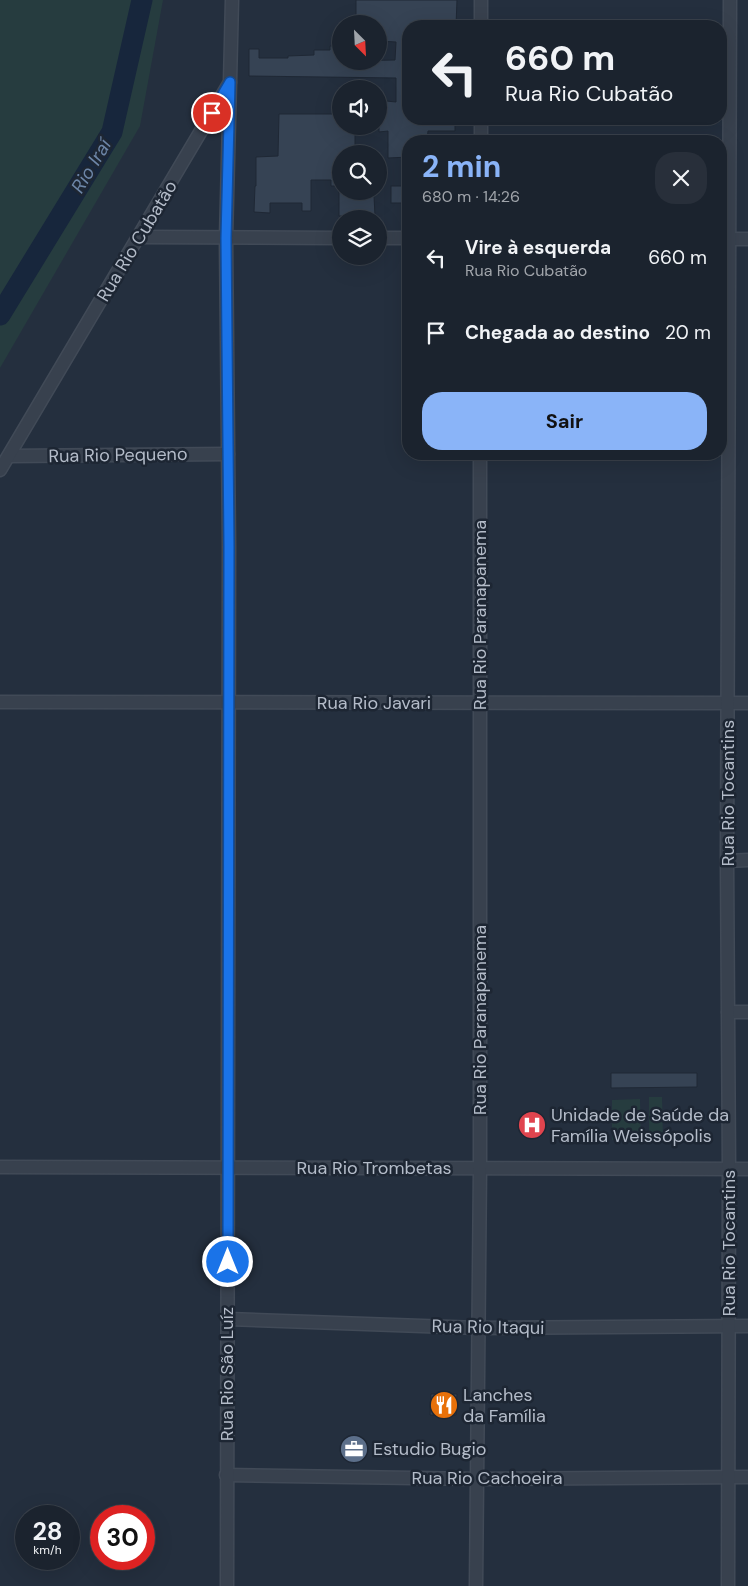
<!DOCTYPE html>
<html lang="pt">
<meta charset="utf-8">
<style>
body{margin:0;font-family:"DM Sans",sans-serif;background:#282f3a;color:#f1f3f6;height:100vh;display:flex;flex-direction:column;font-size:19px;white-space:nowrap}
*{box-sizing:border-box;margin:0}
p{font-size:16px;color:#a0a4aa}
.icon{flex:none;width:28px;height:28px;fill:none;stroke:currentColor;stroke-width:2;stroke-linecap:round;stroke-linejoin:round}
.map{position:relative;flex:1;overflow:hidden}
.details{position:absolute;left:402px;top:135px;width:325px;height:325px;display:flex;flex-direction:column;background:#1b232e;border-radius:20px;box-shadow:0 5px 20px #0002,0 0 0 1px #39404a}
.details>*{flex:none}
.top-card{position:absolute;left:402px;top:20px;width:325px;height:105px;border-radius:20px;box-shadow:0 5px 20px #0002,0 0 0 1px #39404a;background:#1b232e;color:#f1f3f6;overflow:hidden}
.needle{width:32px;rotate:156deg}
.controls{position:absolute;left:332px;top:15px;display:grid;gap:10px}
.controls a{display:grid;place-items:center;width:55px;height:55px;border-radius:50%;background:#1b232e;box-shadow:0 5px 20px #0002,0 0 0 1px #39404a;font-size:25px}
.speed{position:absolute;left:15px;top:1505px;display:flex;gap:10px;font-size:25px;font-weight:700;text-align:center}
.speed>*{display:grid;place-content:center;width:65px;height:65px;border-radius:50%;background:#1b232e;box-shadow:0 5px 20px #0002,0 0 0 1px #39404a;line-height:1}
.speed small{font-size:12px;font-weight:400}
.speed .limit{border:8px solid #d22;background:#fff;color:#111}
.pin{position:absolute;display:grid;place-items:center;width:42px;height:42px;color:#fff;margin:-21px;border:2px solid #fff;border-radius:50%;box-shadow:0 1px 5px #0007}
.me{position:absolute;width:55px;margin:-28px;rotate:0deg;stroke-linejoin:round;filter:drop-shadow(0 0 4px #0008)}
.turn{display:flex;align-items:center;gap:18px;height:105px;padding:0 20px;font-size:22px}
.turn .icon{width:65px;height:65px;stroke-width:2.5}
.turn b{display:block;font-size:35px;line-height:42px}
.round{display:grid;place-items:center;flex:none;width:52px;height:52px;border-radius:20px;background:#282f3a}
.head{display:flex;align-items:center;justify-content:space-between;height:85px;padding:0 20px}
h1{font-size:30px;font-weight:700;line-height:38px;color:#8ab4f8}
.button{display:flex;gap:10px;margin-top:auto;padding:10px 20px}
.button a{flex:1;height:58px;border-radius:20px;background:#8ab4f8;color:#111;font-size:20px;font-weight:700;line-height:58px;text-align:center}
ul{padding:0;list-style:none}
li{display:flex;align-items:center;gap:15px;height:75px;padding:0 20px}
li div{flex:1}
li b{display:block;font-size:19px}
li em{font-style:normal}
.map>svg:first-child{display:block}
.green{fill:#263c3f}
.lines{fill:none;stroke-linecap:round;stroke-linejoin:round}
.river{stroke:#17263c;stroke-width:21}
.building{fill:#364354;stroke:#1f2835}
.street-casing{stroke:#414a57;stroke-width:15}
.street{stroke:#38414e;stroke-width:12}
.route-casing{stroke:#114b97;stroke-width:12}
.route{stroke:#1a73e8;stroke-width:9}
.labels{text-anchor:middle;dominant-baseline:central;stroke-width:5;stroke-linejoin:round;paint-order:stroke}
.street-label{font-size:18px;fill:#b4bcc9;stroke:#1d2633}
.poi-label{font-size:18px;fill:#b4bcc9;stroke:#1d2633;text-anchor:start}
.water-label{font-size:19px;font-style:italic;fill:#6d86a8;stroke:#1d2633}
</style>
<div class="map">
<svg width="748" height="1586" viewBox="0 0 748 1586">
<rect width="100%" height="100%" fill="#242f3e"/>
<g class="green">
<path d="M 0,0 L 163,0 L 140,126 L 0,368 Z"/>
<path d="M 649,1097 L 662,1097 L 663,1140 L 649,1140 Z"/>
<path d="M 640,1099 L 641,1139 L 612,1140 L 612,1100 Z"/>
</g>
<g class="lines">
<path class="river" d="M 0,315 L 112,132 L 142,0"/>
</g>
<g class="building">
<path d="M 356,0 L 457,0 L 456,26 L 409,26 L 409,78 L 407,114 L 409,114 L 409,119 L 455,119 L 455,131 L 428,131 L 427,141 L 409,141 L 409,157 L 388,158 L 388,131 L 379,132 L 379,106 L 386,106 L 386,101 L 396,102 L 396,78 L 249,76 L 249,49 L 259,49 L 259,58 L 288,58 L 288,56 L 314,55 L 314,50 L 330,50 L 330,46 L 339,46 L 339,61 L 395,60 L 396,42 L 379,41 L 379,24 L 356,24 Z"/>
<path d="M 279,114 L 341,114 L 341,126 L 355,126 L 355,154 L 341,154 L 341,186 L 331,186 L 331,180 L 311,180 L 311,211 L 302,211 L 302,203 L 270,203 L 270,213 L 254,212 L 255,186 L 256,186 L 256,157 L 278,156 Z"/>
<rect x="391" y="186" width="18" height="17"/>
<path d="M 339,191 L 355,191 L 355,196 L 374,196 L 375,216 L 339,216 Z"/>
<path d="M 611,1073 L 697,1073 L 697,1087 L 611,1088 Z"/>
<path d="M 431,1394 L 457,1394 L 456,1415 L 430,1415 Z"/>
<path d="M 364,1439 L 364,1458 L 343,1458 L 343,1440 Z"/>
</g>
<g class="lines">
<defs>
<g id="street">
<path d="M 481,26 L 481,0"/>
<path d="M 481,141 L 481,119"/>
<path d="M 139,237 L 341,238"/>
<path d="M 379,238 L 409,238"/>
<path d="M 723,239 L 748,239"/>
<path d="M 9,456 L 228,454"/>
<path d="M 0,470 L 230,82 L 232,0"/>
<path d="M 0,702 L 748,703"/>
<path d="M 727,861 L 748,860"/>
<path d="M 728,1012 L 748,1012"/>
<path d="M 0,1167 L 748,1169"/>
<path d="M 228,1319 L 478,1328 L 748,1326"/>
<path d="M 226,1475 L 478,1479 L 748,1477"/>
<path d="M 227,1586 L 229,546 L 226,238 L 230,82"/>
<path d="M 476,1586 L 480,1168 L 480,454"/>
<path d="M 728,1586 L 729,1169 L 727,861 L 730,0"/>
</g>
</defs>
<use href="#street" class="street-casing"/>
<use href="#street" class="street"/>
</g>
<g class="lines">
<defs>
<path id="route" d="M 212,113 L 230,82 L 226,238 L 229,546 L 228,1262"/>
</defs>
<use href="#route" class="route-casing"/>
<use href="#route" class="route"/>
</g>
<defs>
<symbol id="hospital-disc" viewBox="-11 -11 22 22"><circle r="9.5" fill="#e0444e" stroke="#1d2633"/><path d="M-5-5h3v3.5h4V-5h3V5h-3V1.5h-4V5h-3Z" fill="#fff"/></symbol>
<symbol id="restaurant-disc" viewBox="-11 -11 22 22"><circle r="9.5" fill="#e8710a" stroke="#1d2633"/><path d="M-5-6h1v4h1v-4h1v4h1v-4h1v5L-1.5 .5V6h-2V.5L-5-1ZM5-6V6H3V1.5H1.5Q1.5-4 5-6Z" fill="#fff"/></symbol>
<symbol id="office-disc" viewBox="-11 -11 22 22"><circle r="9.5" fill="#5c6f8a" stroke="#1d2633"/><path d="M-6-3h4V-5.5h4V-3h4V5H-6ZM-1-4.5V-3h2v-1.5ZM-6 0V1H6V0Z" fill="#fff"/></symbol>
</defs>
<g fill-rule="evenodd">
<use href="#hospital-disc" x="516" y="1109" width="32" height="32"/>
<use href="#restaurant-disc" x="428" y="1389" width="32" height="32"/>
<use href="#office-disc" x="338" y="1433" width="32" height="32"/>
</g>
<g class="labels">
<g class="street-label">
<text transform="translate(137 241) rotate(-59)">Rua Rio Cubatão</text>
<text transform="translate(118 455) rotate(-1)">Rua Rio Pequeno</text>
<text transform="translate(480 615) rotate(-90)">Rua Rio Paranapanema</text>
<text x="374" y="703">Rua Rio Javari</text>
<text transform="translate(728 793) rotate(-90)">Rua Rio Tocantins</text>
<text transform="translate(480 1020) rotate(-90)">Rua Rio Paranapanema</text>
<text x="374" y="1168">Rua Rio Trombetas</text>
<text transform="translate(729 1243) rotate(-90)">Rua Rio Tocantins</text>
<text transform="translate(488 1327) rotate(1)">Rua Rio Itaqui</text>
<text transform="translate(227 1374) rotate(-90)">Rua Rio São Luíz</text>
<text x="487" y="1478">Rua Rio Cachoeira</text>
</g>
<g class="poi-label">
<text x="551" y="1115">Unidade de Saúde da<tspan x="551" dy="21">Família Weissópolis</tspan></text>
<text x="463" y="1395">Lanches<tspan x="463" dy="21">da Família</tspan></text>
<text x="373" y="1449">Estudio Bugio</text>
</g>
<g class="water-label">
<text transform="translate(91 166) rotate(-59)">Rio Iraí</text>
</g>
</g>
</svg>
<div class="controls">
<a><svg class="needle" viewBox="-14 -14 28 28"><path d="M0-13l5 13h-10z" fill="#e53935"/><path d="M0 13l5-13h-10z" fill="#a0a4aa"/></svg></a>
<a><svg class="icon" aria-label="sound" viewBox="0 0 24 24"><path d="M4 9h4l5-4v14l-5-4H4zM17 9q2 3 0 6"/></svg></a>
<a><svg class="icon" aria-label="search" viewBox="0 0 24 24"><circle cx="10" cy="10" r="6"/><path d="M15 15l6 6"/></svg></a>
<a><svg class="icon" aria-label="layers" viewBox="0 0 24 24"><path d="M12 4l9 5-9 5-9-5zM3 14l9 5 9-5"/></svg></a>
</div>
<div class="speed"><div>28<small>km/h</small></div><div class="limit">30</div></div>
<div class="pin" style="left:212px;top:113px;background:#d93025"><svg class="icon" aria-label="arrive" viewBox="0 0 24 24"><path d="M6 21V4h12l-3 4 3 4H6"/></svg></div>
<svg class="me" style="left:228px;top:1262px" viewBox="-20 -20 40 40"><circle r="17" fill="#1a73e8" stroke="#fff" stroke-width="3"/><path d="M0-11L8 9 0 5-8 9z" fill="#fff"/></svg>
<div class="top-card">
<div class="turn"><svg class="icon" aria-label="left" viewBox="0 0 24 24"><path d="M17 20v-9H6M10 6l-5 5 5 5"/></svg><div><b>660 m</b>Rua Rio Cubatão</div></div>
</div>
<section class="details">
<div class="head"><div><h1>2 min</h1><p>680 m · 14:26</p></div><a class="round"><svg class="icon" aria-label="close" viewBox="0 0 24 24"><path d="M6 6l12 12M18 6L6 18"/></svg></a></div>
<ul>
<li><svg class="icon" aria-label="left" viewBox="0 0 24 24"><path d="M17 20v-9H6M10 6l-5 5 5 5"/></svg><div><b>Vire à esquerda</b><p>Rua Rio Cubatão</p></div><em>660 m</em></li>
<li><svg class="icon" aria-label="arrive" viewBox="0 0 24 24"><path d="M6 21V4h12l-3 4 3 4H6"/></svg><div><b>Chegada ao destino</b></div><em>20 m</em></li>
</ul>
<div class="button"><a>Sair</a></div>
</section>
</div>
